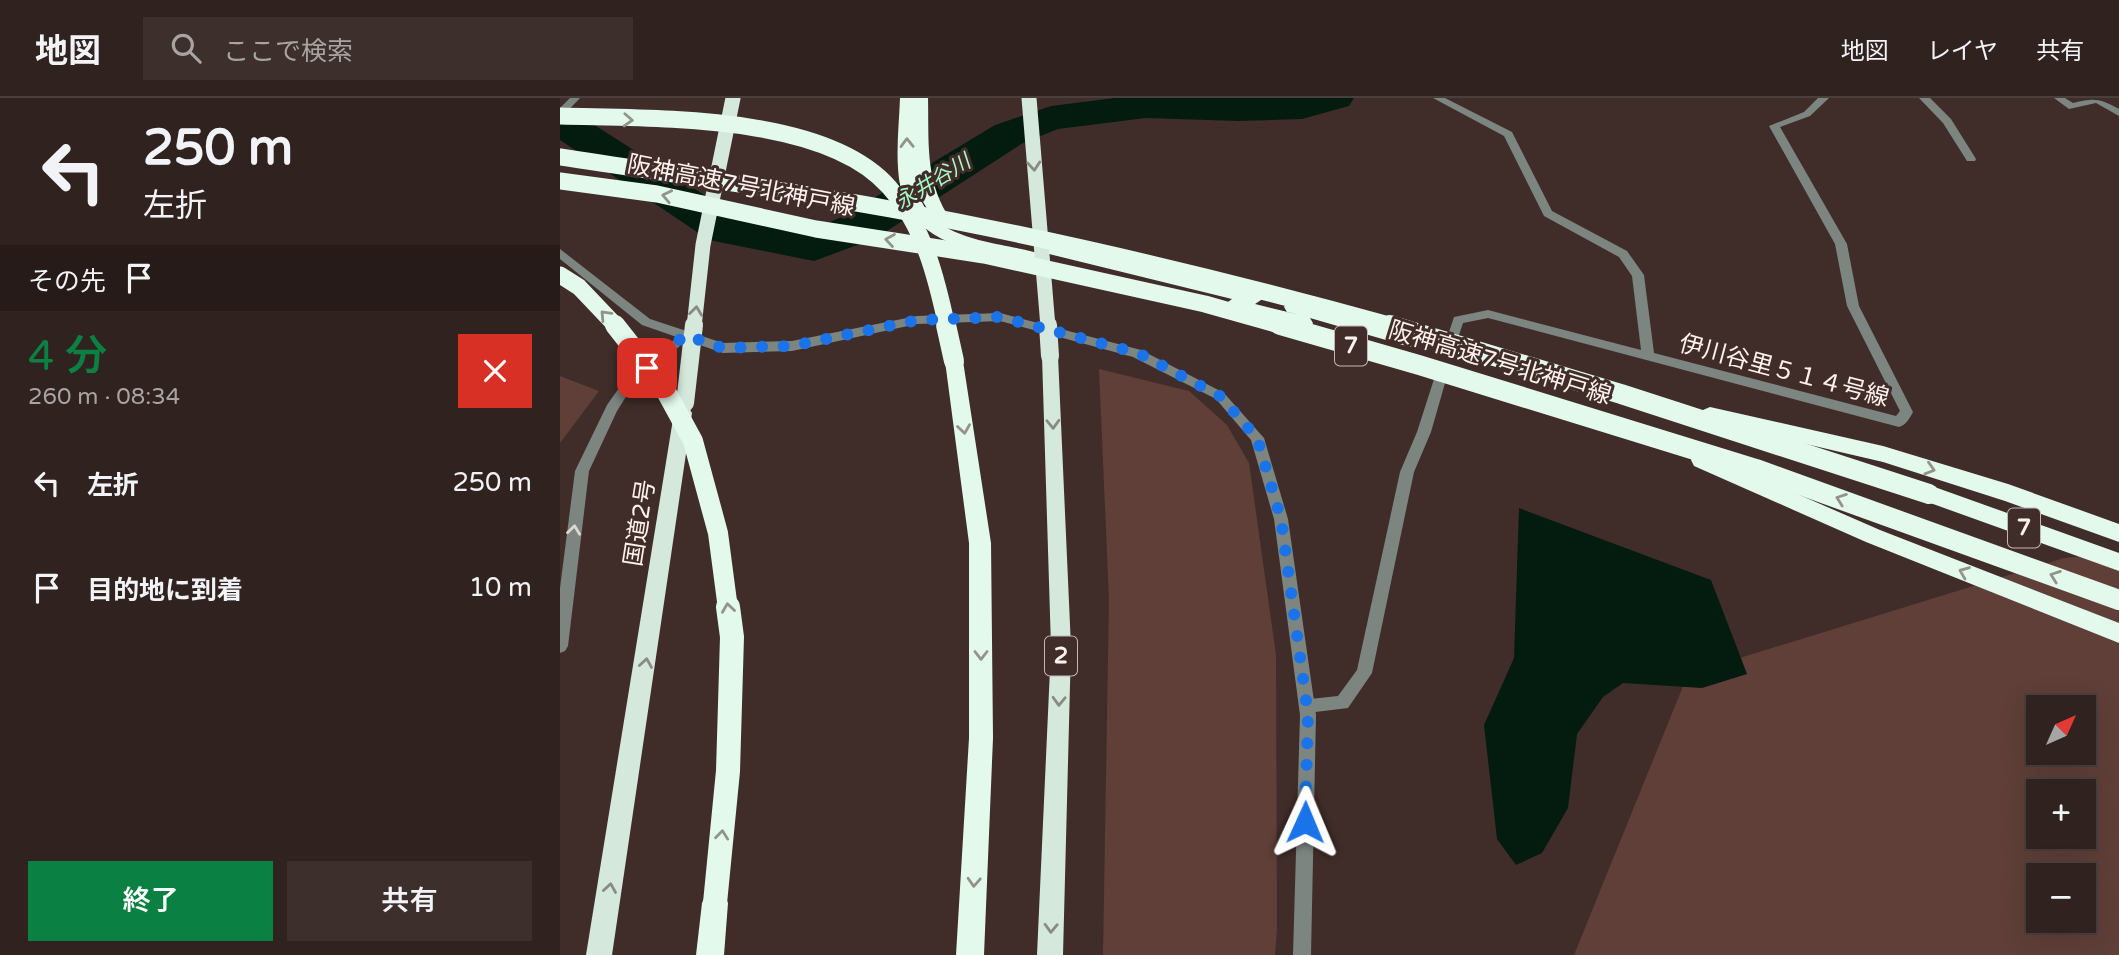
<!DOCTYPE html>
<html lang="ja">
<meta charset="utf-8">
<style>
body{margin:0;font-family:"Varela Round","Noto Sans JP",sans-serif;background:#3c2f2c;color:#f1f3f6;height:100vh;display:flex;flex-direction:column;font-size:26px;white-space:nowrap}
*{box-sizing:border-box;margin:0}
p{font-size:23px;color:#a8a4a4}
.icon{flex:none;width:38px;height:38px;fill:none;stroke:currentColor;stroke-width:2;stroke-linecap:round;stroke-linejoin:round}
.map{position:relative;flex:1;overflow:hidden}
.panel{display:flex;flex-direction:column;background:#30221f;width:560px}
.panel>*{flex:none}
.top-card{background:#30221f;color:#f1f3f6;overflow:hidden}
.needle{width:46px;rotate:45deg}
.tools{position:absolute;left:1466px;top:597px;display:grid;gap:14px}
.tools a{display:grid;place-items:center;width:70px;height:70px;border-radius:0px;background:#30221f;box-shadow:0 7px 28px #0002,0 0 0 2px #4b3f3d;font-size:35px}
.pin{position:absolute;display:grid;place-items:center;width:60px;height:60px;color:#fff;margin:-30px;border-radius:14px;box-shadow:0 4px 10px #0006}
.me{position:absolute;width:77px;margin:-38px;rotate:1deg;stroke-linejoin:round;filter:drop-shadow(0 0 5px #0008)}
.turn{display:flex;align-items:center;gap:24px;height:147px;padding:0 28px;font-size:32px}
.turn .icon{width:91px;height:91px;stroke-width:2.5}
.turn b{display:block;font-size:49px;line-height:60px}
.then{display:flex;align-items:center;height:66px;padding:0 28px;background:#0003;gap:14px;font-size:26px}
.round{display:grid;place-items:center;flex:none;width:74px;height:74px;border-radius:0px;background:#3c2f2c}
.head{display:flex;align-items:center;justify-content:space-between;height:119px;padding:0 28px}
h1{font-size:42px;font-weight:600;line-height:52px;color:#0b8043}
.button{display:flex;gap:14px;margin-top:auto;padding:14px 28px}
.button a{flex:1;height:80px;border-radius:0px;background:#0b8043;color:#fff;font-size:28px;font-weight:600;line-height:80px;text-align:center}
.button a+a{background:#3c2f2c;color:#f1f3f6}
ul{padding:0;list-style:none}
li{display:flex;align-items:center;gap:21px;height:105px;padding:0 28px}
li div{flex:1}
li b{display:block;font-size:26px}
li em{font-style:normal}
header{display:flex;align-items:center;gap:42px;box-sizing:border-box;height:98px;padding:0 35px;background:#30221f;border-bottom:2px solid #4b3f3d}
header strong{font-size:33px}
nav{display:flex;gap:38px;margin-inline-start:auto;font-size:24px}
.search{width:490px;height:63px;background:#3c2f2c;display:flex;align-items:center;gap:18px;box-sizing:border-box;padding:0 24px;border-radius:0px;color:#a8a4a4;font-size:26px}
main{display:flex;flex:1;min-height:0}
.map>svg:first-child{display:block}
.green{fill:#5f3f38;fill-rule:evenodd}
.water{fill:#031c0f}
.lines{fill:none;stroke-linecap:round;stroke-linejoin:round}
.river{fill:#031c0f;fill-rule:evenodd}
.minor-tunnel{stroke:#5c4a47;stroke-width:13;stroke-dasharray:13 7;stroke-linecap:butt}
.minor{fill:#7c8580;fill-rule:evenodd}
.tertiary{fill:#7c8580;fill-rule:evenodd}
.trunk{fill:#d4e8dc;fill-rule:evenodd}
.motorway{fill:#e3f9eb;fill-rule:evenodd}
.trunk-bridge-far1{stroke:#d4e8dc;stroke-width:15}
.trunk-bridge{stroke:#d4e8dc;stroke-width:18}
.motorway-bridge-far2{stroke:#e3f9eb;stroke-width:17}
.motorway-bridge-far1{stroke:#e3f9eb;stroke-width:20}
.motorway-bridge{stroke:#e3f9eb;stroke-width:24}
.oneway{stroke:#92938a}
.oneway2{stroke:#8a8a82}
.oneway3{stroke:#ded6d2}
.route{stroke:#1a73e8;stroke-width:12;stroke-dasharray:0 21.6}
.labels{text-anchor:middle;dominant-baseline:central;stroke-width:6;stroke-linejoin:round;paint-order:stroke}
.far-water-label{font-size:21px;font-style:italic;fill:#a8f8cb;stroke:#402d29}
.shield{fill:#402d29;stroke:#c5b6b3;stroke-width:2}
.shield-label{font-size:23px;font-weight:bold;fill:#fef1ee}
.street-label{font-size:24px;fill:#fef1ee;stroke:#402d29}
</style>
<header>
<strong>地図</strong>
<div class="search"><svg class="icon" aria-label="search" viewBox="0 0 24 24"><circle cx="10" cy="10" r="6"/><path d="M15 15l6 6"/></svg>ここで検索</div>
<nav><a>地図</a><a>レイヤ</a><a>共有</a></nav>
</header>
<main>
<section class="panel">
<div class="top-card">
<div class="turn"><svg class="icon" aria-label="left" viewBox="0 0 24 24"><path d="M17 20v-9H6M10 6l-5 5 5 5"/></svg><div><b>250 m</b>左折</div></div>
<div class="then">その先<svg class="icon" aria-label="arrive" viewBox="0 0 24 24"><path d="M6 21V4h12l-3 4 3 4H6"/></svg></div>
</div>
<div class="head"><div><h1>4 分</h1><p>260 m · 08:34</p></div><a class="round" style="background:#d93025;color:#fff"><svg class="icon" aria-label="close" viewBox="0 0 24 24"><path d="M6 6l12 12M18 6L6 18"/></svg></a></div>
<ul>
<li><svg class="icon" aria-label="left" viewBox="0 0 24 24"><path d="M17 20v-9H6M10 6l-5 5 5 5"/></svg><div><b>左折</b></div><em>250 m</em></li>
<li><svg class="icon" aria-label="arrive" viewBox="0 0 24 24"><path d="M6 21V4h12l-3 4 3 4H6"/></svg><div><b>目的地に到着</b></div><em>10 m</em></li>
</ul>
<div class="button"><a>終了</a><a>共有</a></div>
</section>
<div class="map">
<svg width="1559" height="857" viewBox="0 0 1559 857">
<rect width="100%" height="100%" fill="#402d29"/>
<g class="green">
<path d="M 539,271 L 629,293 L 667,327 L 689,365 L 716,557 L 717,831 L 715,857 L 543,857 L 549,501 Z"/>
<path d="M 0,278 L 39,293 L 0,345 Z"/>
<path d="M 1559,455 L 1559,857 L 1014,857 L 1128,576 L 1504,460 ZM 1479,609 L 1524,609 L 1524,654 L 1479,654 ZM 1479,693 L 1524,693 L 1524,738 L 1479,738 ZM 1479,777 L 1524,777 L 1524,822 L 1479,822 Z"/>
</g>
<path class="water" d="M 959,410 L 1151,482 L 1187,576 L 1142,590 L 1063,585 L 1043,599 L 1017,636 L 1008,710 L 982,755 L 956,767 L 937,741 L 924,627 L 954,560 Z"/>
<g class="lines">
<path class="river" d="M 555,0 L 794,0 L 789,8 L 742,21 L 679,23 L 586,20 L 498,31 L 463,45 L 316,140 L 254,163 L 149,142 L 0,42 L 0,18 L 25,21 L 177,118 L 251,132 L 284,118 L 435,27 L 491,8 Z"/>
<path class="minor-tunnel" d="M 881,278 L 889,252"/>
<g class="minor">
<path d="M 873,0 L 885,0 L 952,34 L 992,113 L 1067,153 L 1084,177 L 1094,255 L 1336,318 L 1340,313 L 1287,208 L 1275,146 L 1209,28 L 1244,14 L 1258,0 L 1269,0 L 1250,18 L 1220,29 L 1287,146 L 1299,208 L 1353,314 C 1350,320 1346,327 1339,329 L 928,220 L 903,225 L 893,255 L 885,255 L 883,252 L 894,219 L 928,212 L 1081,252 L 1072,178 L 1059,159 L 984,118 L 944,38 Z"/>
<path d="M 1359,0 L 1370,0 L 1391,21 L 1416,61 L 1415,63 L 1407,63 L 1383,25 Z"/>
<path d="M 1494,0 L 1505,0 L 1513,5 C 1535,0 1539,0 1559,11 L 1559,18 L 1536,5 L 1509,11 Z"/>
<path d="M 125,233 L 129,234 L 131,237 L 129,240 L 72,289 L 57,313 L 29,373 L 8,548 L 5,553 L 0,555 L 0,490 L 15,373 L 47,307 L 64,283 Z"/>
<path d="M 881,273 L 887,278 L 871,334 L 854,374 L 812,575 L 788,610 L 747,615 L 741,612 L 739,607 L 741,602 L 778,598 L 797,572 L 840,374 L 857,334 L 875,278 Z"/>
</g>
<g class="tertiary">
<path d="M 10,0 L 20,0 L 3,18 L 0,19 L 0,10 Z"/>
<path d="M 0,151 L 90,221 L 163,245 L 232,243 L 357,218 L 440,215 L 581,252 L 664,295 L 704,340 L 728,421 L 756,617 L 751,857 L 733,857 L 740,617 L 714,421 L 691,342 L 656,301 L 573,259 L 440,223 L 357,226 L 232,253 L 163,255 L 82,227 L 0,161 Z"/>
</g>
<g class="trunk">
<path d="M 490,252 L 496,253 L 498,258 L 511,549 L 503,857 L 477,857 L 491,549 L 482,258 L 484,253 Z"/>
<path d="M 123,308 L 129,310 L 132,315 L 52,857 L 26,857 L 114,315 L 117,310 Z"/>
</g>
<g class="motorway">
<path d="M 340,0 L 368,0 C 369,41 365,80 387,116 L 385,120 L 373,120 L 363,104 L 355,78 C 361,145 431,141 481,156 L 483,160 L 481,164 L 475,166 C 425,156 351,149 340,87 C 335,59 339,28 340,0 Z"/>
<path d="M 491,145 L 701,196 L 704,200 L 695,206 L 740,217 L 727,214 L 724,209 L 727,204 L 733,203 L 856,237 L 859,242 L 856,247 L 850,249 L 750,220 L 753,225 L 750,230 L 744,232 L 673,213 L 667,212 L 664,207 L 672,201 L 485,155 L 483,151 Z"/>
<path d="M 394,256 L 401,258 L 403,263 L 431,445 L 433,640 L 424,857 L 396,857 L 409,640 L 409,445 L 385,263 L 387,258 Z"/>
<path d="M 1150,309 L 1323,348 L 1448,386 L 1559,426 L 1559,444 L 1445,403 L 1323,364 L 1143,322 L 1140,317 L 1143,312 Z"/>
<path d="M 1141,354 L 1320,432 L 1559,525 L 1559,545 L 1306,444 L 1134,368 L 1131,362 L 1134,356 Z"/>
<path d="M 1369,387 L 1559,455 L 1559,473 L 1362,402 L 1359,396 L 1362,390 Z"/>
<path d="M 155,792 L 164,796 L 168,805 L 164,857 L 136,857 L 142,805 L 146,796 Z"/>
</g>
<g class="trunk-bridge-far1">
<path d="M 469,0 L 488,229"/>
<path d="M 134,229 L 143,147 L 173,0"/>
</g>
<g class="trunk-bridge">
<path d="M 488,227 L 490,258"/>
<path d="M 125,305 L 134,227"/>
</g>
<g class="motorway-bridge-far2">
<path d="M 0,18 C 92,21 264,15 329,89 C 364,129 376,178 387,229"/>
<path d="M 0,59 C 110,76 221,91 330,111 C 500,142 670,183 836,229"/>
<path d="M 0,83 L 97,96 L 256,131 L 424,157 L 645,206 L 726,229"/>
<path d="M 0,177 L 19,189 L 57,229"/>
</g>
<g class="motorway-bridge-far1">
<path d="M 55,227 L 103,288 L 133,343 L 158,435 L 168,511"/>
<path d="M 386,227 L 394,263"/>
<path d="M 720,227 L 859,267 L 1196,371 L 1559,502"/>
<path d="M 830,227 L 1061,296 L 1369,396"/>
</g>
<path class="motorway-bridge" d="M 155,805 L 168,673 L 172,539 L 168,509"/>
</g>
<defs><path id="oneway-chevron" d="M-2-3.5L2.5 0L-2 3.5" fill="none" stroke-width="1.6" stroke-linecap="round" stroke-linejoin="round" transform="scale(1.75)"/></defs>
<g class="oneway">
<use href="#oneway-chevron" transform="translate(68 22) rotate(3)"/>
<use href="#oneway-chevron" transform="translate(347 45) rotate(-91)"/>
<use href="#oneway-chevron" transform="translate(107 98) rotate(-168)"/>
<use href="#oneway-chevron" transform="translate(330 142) rotate(-171)"/>
<use href="#oneway-chevron" transform="translate(45 217) rotate(-133)"/>
<use href="#oneway-chevron" transform="translate(404 331) rotate(82)"/>
<use href="#oneway-chevron" transform="translate(1370 371) rotate(17)"/>
<use href="#oneway-chevron" transform="translate(1281 401) rotate(-160)"/>
<use href="#oneway-chevron" transform="translate(1404 474) rotate(-158)"/>
<use href="#oneway-chevron" transform="translate(1495 478) rotate(-160)"/>
<use href="#oneway-chevron" transform="translate(168 510) rotate(-98)"/>
<use href="#oneway-chevron" transform="translate(421 557) rotate(90)"/>
<use href="#oneway-chevron" transform="translate(162 737) rotate(-84)"/>
<use href="#oneway-chevron" transform="translate(414 784) rotate(93)"/>
</g>
<g class="oneway2">
<use href="#oneway-chevron" transform="translate(474 68) rotate(85)"/>
<use href="#oneway-chevron" transform="translate(136 213) rotate(-83)"/>
<use href="#oneway-chevron" transform="translate(493 326) rotate(88)"/>
<use href="#oneway-chevron" transform="translate(86 565) rotate(-81)"/>
<use href="#oneway-chevron" transform="translate(499 603) rotate(92)"/>
<use href="#oneway-chevron" transform="translate(50 790) rotate(-81)"/>
<use href="#oneway-chevron" transform="translate(491 830) rotate(92)"/>
</g>
<use class="oneway3" href="#oneway-chevron" transform="translate(14 432) rotate(-83)"/>
<g class="lines">
<path class="route" d="M 87,270 L 125,237 L 163,250 L 232,248 L 358,222 L 440,219 L 578,255 L 660,298 L 697,340 L 721,421 L 748,617 L 745,724"/>
</g>
<g class="labels">
<g class="far-water-label">
<text transform="translate(373 84) rotate(-32)">永井谷川</text>
</g>
<g class="shield">
<rect x="775" y="228.5" width="32" height="39" rx="5"/>
<rect x="1448" y="410.5" width="32" height="39" rx="5"/>
<rect x="485" y="538.5" width="32" height="39" rx="5"/>
</g>
<g class="shield-label">
<text x="791" y="248">7</text>
<text x="1464" y="430">7</text>
<text x="501" y="558">2</text>
</g>
<g class="street-label">
<text transform="translate(181 88) rotate(11)">阪神高速7号北神戸線</text>
<text transform="translate(940 265) rotate(17)">阪神高速7号北神戸線</text>
<text transform="translate(1224 273) rotate(15)">伊川谷里５１４号線</text>
<text transform="translate(80 425) rotate(-81)">国道2号</text>
</g>
</g>
</svg>
<div class="tools">
<a><svg class="needle" viewBox="-14 -14 28 28"><path d="M0-13l5 13h-10z" fill="#e53935"/><path d="M0 13l5-13h-10z" fill="#a8a4a4"/></svg></a>
<a>+</a>
<a>−</a>
</div>
<div class="pin" style="left:87px;top:270px;background:#d93025"><svg class="icon" aria-label="arrive" viewBox="0 0 24 24"><path d="M6 21V4h12l-3 4 3 4H6"/></svg></div>
<svg class="me" style="left:745px;top:724px" viewBox="-20 -20 40 40"><path d="M0-17L14 15 0 8-14 15z" fill="#1a73e8" stroke="#fff" stroke-width="4"/></svg>
</div>
</main>
